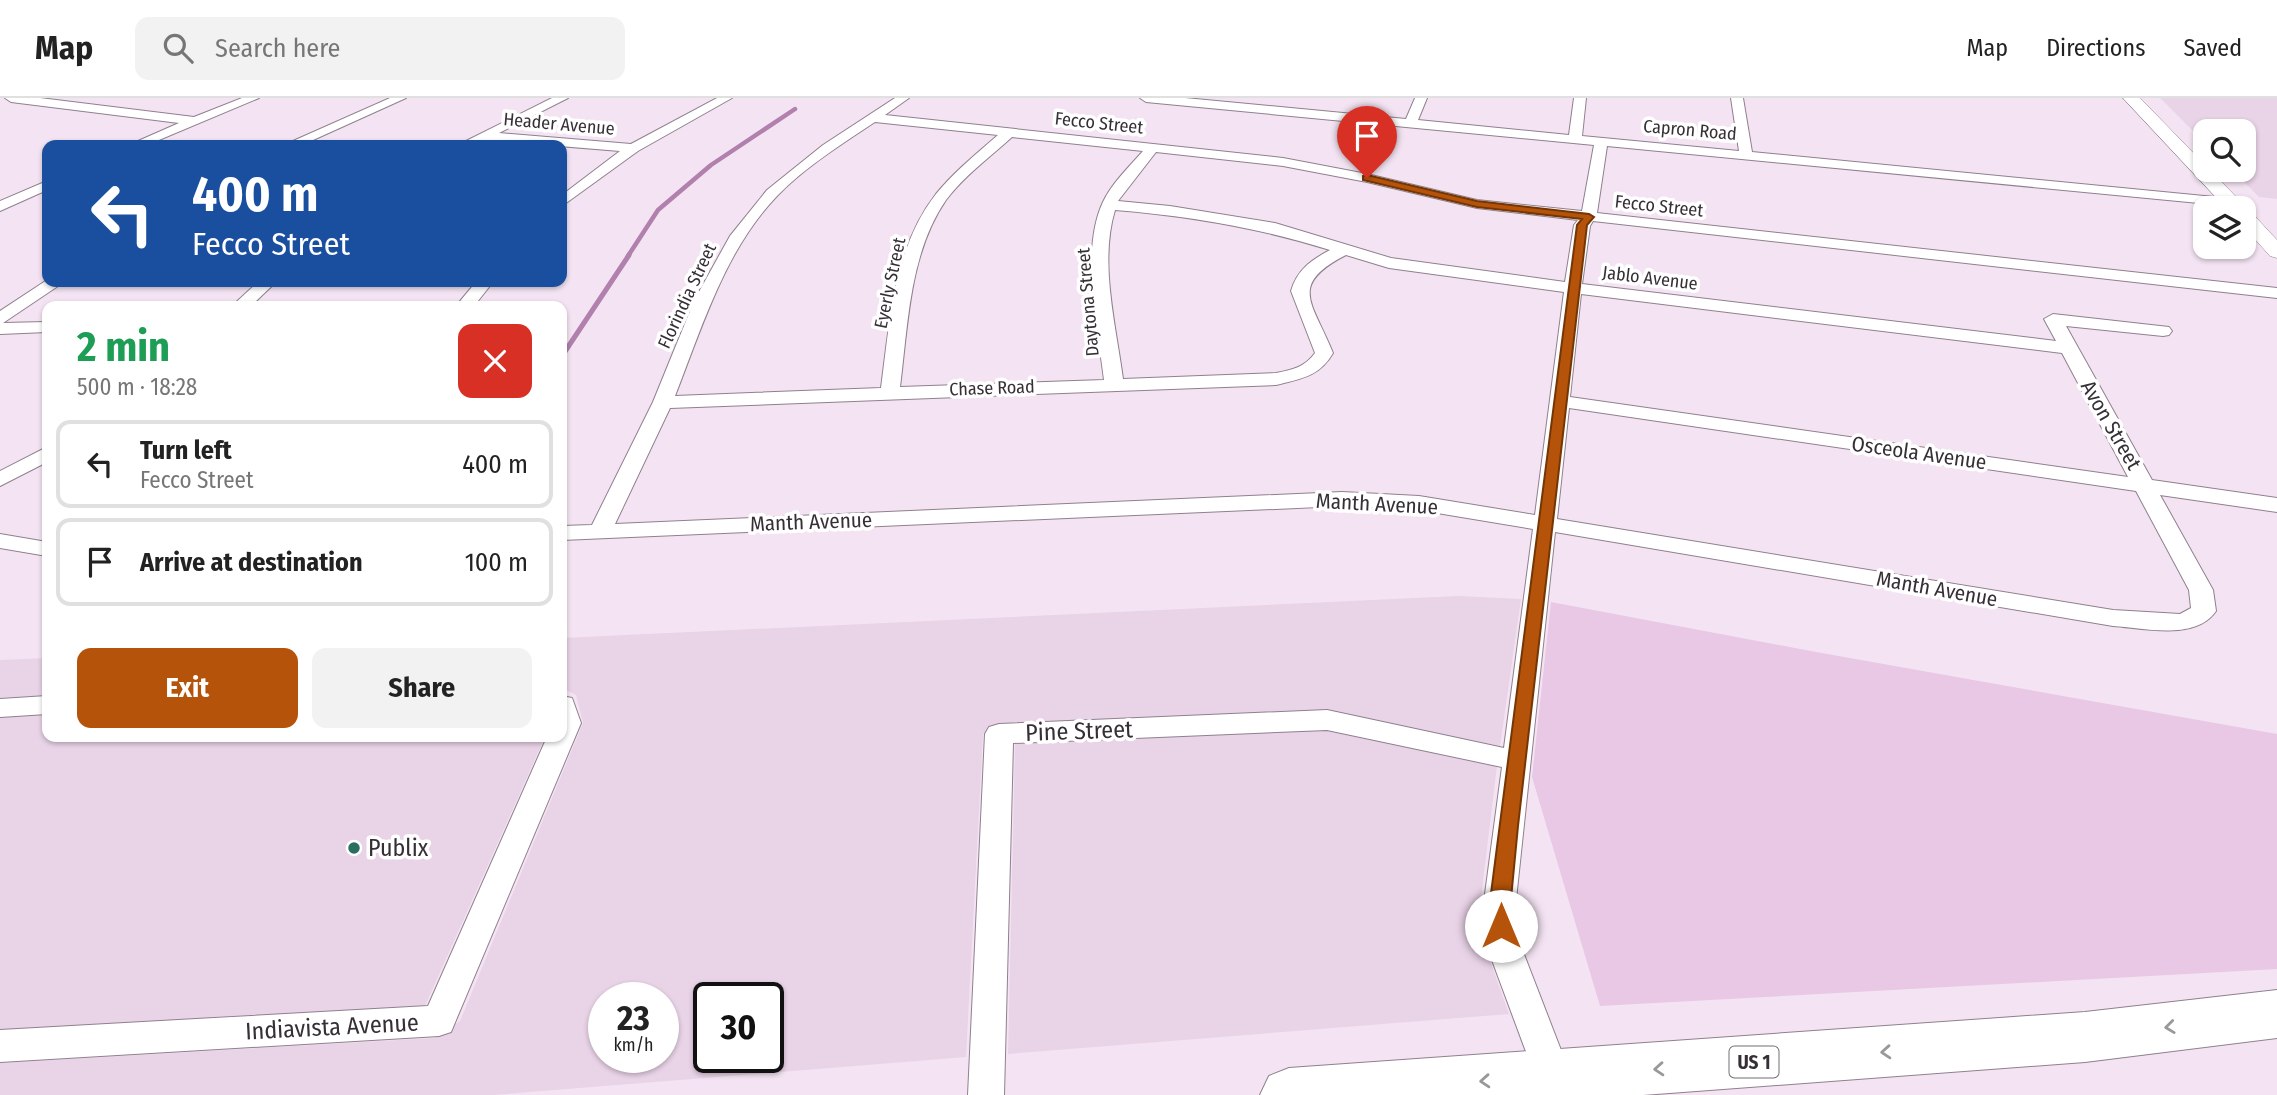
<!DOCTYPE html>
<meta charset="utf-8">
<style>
body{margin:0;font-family:"Fira Sans Condensed",sans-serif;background:#f2f2f2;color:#222;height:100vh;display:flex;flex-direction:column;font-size:26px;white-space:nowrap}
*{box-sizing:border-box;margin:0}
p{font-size:23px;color:#767676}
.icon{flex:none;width:38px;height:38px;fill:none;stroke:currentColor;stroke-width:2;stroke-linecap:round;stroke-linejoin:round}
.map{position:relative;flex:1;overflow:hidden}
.panel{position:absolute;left:42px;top:203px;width:525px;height:441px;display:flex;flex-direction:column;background:#fff;border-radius:14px;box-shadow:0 2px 5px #0004}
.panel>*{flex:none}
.top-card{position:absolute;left:42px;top:42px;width:525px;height:147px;border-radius:14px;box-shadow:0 2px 5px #0004;background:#1a4fa0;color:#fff;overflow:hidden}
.buttons{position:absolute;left:2193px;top:21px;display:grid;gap:14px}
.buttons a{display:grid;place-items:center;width:63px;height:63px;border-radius:14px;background:#fff;box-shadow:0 2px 5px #0004;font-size:35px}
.speed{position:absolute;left:588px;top:884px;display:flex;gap:14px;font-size:35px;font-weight:700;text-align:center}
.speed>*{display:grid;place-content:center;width:91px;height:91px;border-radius:50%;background:#fff;box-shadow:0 2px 5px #0004;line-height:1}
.speed small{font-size:18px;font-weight:400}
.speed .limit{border:4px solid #111;border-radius:10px;background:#fff;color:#111}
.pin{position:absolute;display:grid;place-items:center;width:60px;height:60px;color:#fff;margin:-72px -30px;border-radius:50% 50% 50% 0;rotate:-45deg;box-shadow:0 0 7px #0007}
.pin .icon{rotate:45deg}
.me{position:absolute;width:77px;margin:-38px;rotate:0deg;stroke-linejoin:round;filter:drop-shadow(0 0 5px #0008)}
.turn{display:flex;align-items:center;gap:24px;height:147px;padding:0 35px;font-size:32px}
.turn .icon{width:91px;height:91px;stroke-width:2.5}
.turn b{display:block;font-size:49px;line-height:60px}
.round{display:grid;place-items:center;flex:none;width:74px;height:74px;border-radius:14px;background:#f2f2f2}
.overview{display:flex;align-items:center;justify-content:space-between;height:119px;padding:0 35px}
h1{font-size:42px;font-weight:700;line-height:52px;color:#1e9e55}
.primary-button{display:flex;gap:14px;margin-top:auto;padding:14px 35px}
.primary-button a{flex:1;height:80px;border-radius:14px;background:#b45309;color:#fff;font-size:28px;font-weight:700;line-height:80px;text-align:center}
.primary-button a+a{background:#f2f2f2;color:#222}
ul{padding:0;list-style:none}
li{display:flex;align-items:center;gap:21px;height:88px;margin:0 14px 10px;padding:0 21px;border:4px solid #e0e0e0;border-radius:14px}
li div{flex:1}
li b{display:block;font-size:26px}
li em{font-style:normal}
header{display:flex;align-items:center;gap:42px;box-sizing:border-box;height:98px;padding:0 35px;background:#fff;border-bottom:2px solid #e0e0e0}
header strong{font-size:33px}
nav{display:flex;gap:38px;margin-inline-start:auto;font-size:24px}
.search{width:490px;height:63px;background:#f2f2f2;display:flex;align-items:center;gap:18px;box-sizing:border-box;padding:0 24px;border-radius:14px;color:#767676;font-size:26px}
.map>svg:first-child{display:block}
.built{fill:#e9d3e7;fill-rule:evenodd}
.green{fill:#e8c8e5}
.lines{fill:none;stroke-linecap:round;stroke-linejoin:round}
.stream-far1{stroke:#b180ad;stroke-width:4.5}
.stream{stroke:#b180ad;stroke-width:5}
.minor-casing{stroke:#8f808e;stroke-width:2}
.tertiary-casing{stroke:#8f808e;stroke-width:1}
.primary-casing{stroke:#8f808e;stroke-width:2}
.minor{fill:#fff;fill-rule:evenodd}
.tertiary{fill:#fff;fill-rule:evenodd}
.primary{fill:#fff;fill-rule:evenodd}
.oneway{stroke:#9a989a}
.route{fill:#b45309;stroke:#753606;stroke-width:2}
.poi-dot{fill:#296e61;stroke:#fff;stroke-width:2.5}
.labels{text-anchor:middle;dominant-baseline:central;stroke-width:7;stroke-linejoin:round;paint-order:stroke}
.far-street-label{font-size:18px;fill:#363036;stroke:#fff}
.shield{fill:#fff;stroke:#726e72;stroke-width:2}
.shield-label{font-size:19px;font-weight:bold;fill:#363036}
.street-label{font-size:21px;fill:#363036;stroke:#fff}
.near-street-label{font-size:24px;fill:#363036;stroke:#fff}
.near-poi-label{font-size:24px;fill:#363036;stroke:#fff;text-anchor:start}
</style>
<header>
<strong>Map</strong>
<div class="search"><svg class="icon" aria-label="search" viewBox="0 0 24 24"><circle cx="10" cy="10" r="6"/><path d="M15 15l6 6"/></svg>Search here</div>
<nav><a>Map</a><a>Directions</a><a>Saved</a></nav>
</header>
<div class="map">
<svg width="2277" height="997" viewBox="0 0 2277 997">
<rect width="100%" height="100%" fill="#f4e4f3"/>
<g class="built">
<path d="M 2160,0 L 2277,0 L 2277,101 L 2259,99 L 2232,72 L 2244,72 L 2244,33 L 2205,33 L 2205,45 Z"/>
<path d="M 1458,498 L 1521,501 L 1500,648 L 1322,612 L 999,626 L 983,636 L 966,959 L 493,997 L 0,997 L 0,965 L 434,940 L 460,923 L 583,625 L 576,597 L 562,590 L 562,540 ZM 604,900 L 663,900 L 663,959 L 604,959 ZM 709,900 L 768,900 L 768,959 L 709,959 Z"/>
<path d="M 47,560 L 47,598 L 0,600 L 0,562 Z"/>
<path d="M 47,616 L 47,639 L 545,639 L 425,908 L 0,933 L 0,619 Z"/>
<path d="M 1327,632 L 1497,668 L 1480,808 L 1484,846 L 1509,916 L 1008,956 L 1015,646 Z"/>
</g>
<path class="green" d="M 1551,504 L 1816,554 L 2277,636 L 2277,871 L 1600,908 L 1532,679 Z"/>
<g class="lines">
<path class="stream-far1" d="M 628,158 L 658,112 L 711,67 L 795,11"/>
<path class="stream" d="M 562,258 L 629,157"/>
<defs>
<g id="minor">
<path d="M 5,0 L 40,0 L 194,19 L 242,0 L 259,0 L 147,47 L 129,47 L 179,25 L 11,4 Z"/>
<path d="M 390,0 L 406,0 L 302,47 L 284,47 Z"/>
<path d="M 552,0 L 568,0 L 499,35 L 631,46 L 717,0 L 732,0 L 638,53 L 562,108 L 562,97 L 620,53 L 485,42 L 475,47 L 458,47 Z"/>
<path d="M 895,0 L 909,0 L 885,17 L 1283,60 L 1367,76 L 1477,102 L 1582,113 L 1594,47 L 1146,4 L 1140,0 L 1185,0 L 1406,21 L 1415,0 L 1427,0 L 1418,22 L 1569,37 L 1574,0 L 1586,0 L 1582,38 L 1739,53 L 1731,0 L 1743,0 L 1752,54 L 2235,101 L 2237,104 L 2235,107 L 2230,108 L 1607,48 L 1597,115 L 2277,190 L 2277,200 L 1593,123 L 1590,128 L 1582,186 L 2056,243 L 2044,221 L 2053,216 L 2169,229 L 2172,233 L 2169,237 L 2163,238 L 2066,228 L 2152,382 L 2277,400 L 2277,414 L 2160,397 L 2213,492 L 2216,513 C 2196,543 2143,530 2113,528 L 1555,434 L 1515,811 L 1520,846 L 1571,978 L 1566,990 L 1553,995 L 1540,990 L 1535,978 L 1486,846 L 1483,811 L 1502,669 L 1327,632 L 1013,645 L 1004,997 L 968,997 L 985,636 L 989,629 L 999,626 L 1327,612 L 1504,650 L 1533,431 L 1419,412 L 1342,408 L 562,442 L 562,428 L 592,427 L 653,304 L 695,201 L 730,138 L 767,92 L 823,47 ZM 875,24 L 998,37 C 976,56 954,74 936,96 C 893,151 890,224 881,290 L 675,298 C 702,229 725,152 777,98 C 805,69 842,46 875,24 ZM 1012,39 L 1143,53 C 1129,69 1112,85 1103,104 C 1080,153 1098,230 1104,282 L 900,289 C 908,227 909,156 946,102 C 964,78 990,59 1012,39 ZM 1156,54 L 1283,68 L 1367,84 L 1477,110 L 1578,122 L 1574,127 L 1565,184 L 1391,160 L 1275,125 L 1170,108 L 1118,103 ZM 1115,112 C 1189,118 1260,130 1330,152 C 1311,162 1297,172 1291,193 L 1315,255 C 1305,269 1292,272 1276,275 L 1123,281 C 1116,227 1099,165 1115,112 ZM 1346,157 L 1389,170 L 1564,194 L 1535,417 L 1419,398 L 1342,394 L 615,426 L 670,310 L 1276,287 C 1301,281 1320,278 1333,255 C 1313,205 1287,187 1346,157 ZM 1581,196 L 2062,255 L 2128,379 L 1570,299 ZM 1569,310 L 2136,393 L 2189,492 L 2191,510 L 2180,516 L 2113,512 L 1557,421 Z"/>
<path d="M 47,83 L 47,92 L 0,113 L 0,103 Z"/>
<path d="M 47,182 L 64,184 L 3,225 L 47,224 L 47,234 L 0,236 L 0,213 Z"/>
<path d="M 258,184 L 276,184 L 251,208 L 232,208 Z"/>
<path d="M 476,184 L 493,184 L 474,208 L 456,208 Z"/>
<path d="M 47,349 L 47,364 L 0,388 L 0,373 Z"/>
<path d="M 0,436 L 47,444 L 47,458 L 0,450 Z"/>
<path d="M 47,598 L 47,616 L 0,619 L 0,601 Z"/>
<path d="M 562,598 L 572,600 L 581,625 L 451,934 L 439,938 L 0,964 L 0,932 L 428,908 L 547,639 L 562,639 Z"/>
</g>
<path id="tertiary" d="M 2123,0 L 2140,0 L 2205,67 L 2205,72 L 2210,72 L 2243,106 L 2244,112 L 2251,114 L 2277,142 L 2277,160 L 2270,158 L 2244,129 L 2244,110 L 2226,110 Z"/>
<path id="primary" d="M 2277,892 L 2277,940 L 2085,964 L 1643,997 L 1260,997 L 1269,978 L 1289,970 L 2085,914 Z"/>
</defs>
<use href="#minor" class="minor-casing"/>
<use href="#tertiary" class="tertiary-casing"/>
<use href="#primary" class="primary-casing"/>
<use href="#minor" class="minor"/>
<use href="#tertiary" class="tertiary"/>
<use href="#primary" class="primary"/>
</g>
<defs><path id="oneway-chevron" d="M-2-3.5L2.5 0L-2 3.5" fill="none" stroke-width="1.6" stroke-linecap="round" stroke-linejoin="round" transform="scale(1.75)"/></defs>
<g class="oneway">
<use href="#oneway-chevron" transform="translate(2170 929) rotate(173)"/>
<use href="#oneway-chevron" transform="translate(1886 954) rotate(176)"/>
<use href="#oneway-chevron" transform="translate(1659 971) rotate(176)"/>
<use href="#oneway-chevron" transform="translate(1485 983) rotate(176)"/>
</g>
<path class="route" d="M 1367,77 L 1477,103 L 1589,116 L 1594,119 L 1587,127 L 1518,728 L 1510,811 L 1512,828 L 1508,834 L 1501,837 L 1493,834 L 1489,811 L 1577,127 L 1582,121 L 1477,109 L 1363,82 L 1363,78 Z"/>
<circle class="poi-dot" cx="354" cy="750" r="7"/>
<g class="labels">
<g class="far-street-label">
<text transform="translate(1099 25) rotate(6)">Fecco Street</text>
<text transform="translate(559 26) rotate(5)">Header Avenue</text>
<text transform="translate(1690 32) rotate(5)">Capron Road</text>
<text transform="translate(1659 108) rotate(6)">Fecco Street</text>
<text transform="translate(1650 180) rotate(7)">Jablo Avenue</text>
<text transform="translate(890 185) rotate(-78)">Eyerly Street</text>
<text transform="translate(687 198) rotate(-65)">Florindia Street</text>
<text transform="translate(1088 204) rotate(-95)">Daytona Street</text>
<text transform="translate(992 290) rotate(-2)">Chase Road</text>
</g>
<rect class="shield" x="1729.5" y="948.5" width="49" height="31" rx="5"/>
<g class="shield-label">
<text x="1754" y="964">US 1</text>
</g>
<g class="street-label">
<text transform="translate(2111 327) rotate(60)">Avon Street</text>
<text transform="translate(1919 355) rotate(8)">Osceola Avenue</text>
<text transform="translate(1377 406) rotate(3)">Manth Avenue</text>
<text transform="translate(811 424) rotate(-2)">Manth Avenue</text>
<text transform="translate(1937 491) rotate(10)">Manth Avenue</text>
</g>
<g class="near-street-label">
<text transform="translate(1079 633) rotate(-2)">Pine Street</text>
<text transform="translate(332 929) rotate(-3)">Indiavista Avenue</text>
</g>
<g class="near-poi-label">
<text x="368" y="750">Publix</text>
</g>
</g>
</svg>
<div class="buttons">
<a><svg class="icon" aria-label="search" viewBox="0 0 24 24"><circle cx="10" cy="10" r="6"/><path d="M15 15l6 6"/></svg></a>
<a><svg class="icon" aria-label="layers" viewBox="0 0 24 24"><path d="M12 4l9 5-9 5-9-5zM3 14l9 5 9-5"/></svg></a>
</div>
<div class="speed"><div>23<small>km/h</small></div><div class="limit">30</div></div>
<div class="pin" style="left:1367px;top:80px;background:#d93025"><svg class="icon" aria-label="arrive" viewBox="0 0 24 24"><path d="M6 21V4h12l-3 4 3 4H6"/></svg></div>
<svg class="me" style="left:1501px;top:828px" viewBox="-20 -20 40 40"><circle r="19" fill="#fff"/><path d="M0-13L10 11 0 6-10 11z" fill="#b45309"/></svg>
<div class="top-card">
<div class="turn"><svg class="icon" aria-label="left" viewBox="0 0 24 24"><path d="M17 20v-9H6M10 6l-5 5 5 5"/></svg><div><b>400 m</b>Fecco Street</div></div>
</div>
<section class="panel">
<div class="overview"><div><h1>2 min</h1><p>500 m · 18:28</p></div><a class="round" style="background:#d93025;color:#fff"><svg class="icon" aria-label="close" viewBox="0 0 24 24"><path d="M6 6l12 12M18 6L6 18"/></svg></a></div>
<ul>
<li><svg class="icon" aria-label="left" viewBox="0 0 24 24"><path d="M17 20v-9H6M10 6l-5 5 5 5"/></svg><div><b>Turn left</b><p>Fecco Street</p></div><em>400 m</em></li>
<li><svg class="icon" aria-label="arrive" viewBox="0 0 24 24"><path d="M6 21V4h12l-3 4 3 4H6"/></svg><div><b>Arrive at destination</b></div><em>100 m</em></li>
</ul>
<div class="primary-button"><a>Exit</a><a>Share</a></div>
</section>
</div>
